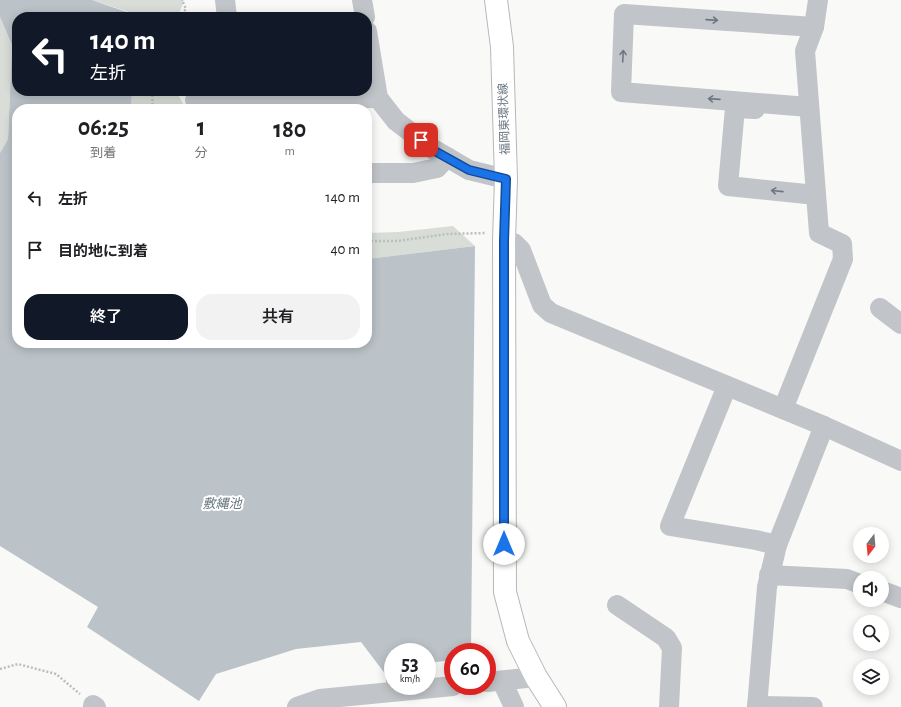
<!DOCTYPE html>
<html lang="ja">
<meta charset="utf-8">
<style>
body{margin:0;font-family:"Alegreya Sans","Noto Sans JP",sans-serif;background:#f2f2f2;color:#202124;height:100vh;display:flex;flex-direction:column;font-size:15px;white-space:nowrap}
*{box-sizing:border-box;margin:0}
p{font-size:13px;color:#757577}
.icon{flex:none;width:22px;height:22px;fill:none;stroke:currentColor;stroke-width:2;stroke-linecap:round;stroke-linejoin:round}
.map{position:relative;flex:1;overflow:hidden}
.drawer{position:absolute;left:12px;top:104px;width:360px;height:244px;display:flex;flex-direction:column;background:#fff;border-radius:16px;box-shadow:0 2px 10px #0003}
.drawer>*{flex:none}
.hud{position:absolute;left:12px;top:12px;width:360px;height:84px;border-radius:16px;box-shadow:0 2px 10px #0003;background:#111827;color:#fff;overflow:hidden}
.needle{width:26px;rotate:196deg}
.tools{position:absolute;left:853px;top:527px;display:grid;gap:8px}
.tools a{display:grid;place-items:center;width:36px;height:36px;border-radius:50%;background:#fff;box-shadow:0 2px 10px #0003;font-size:20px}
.speed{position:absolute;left:384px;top:643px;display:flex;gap:8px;font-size:20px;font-weight:700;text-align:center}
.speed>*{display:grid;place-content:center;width:52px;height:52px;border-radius:50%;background:#fff;box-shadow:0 2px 10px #0003;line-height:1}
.speed small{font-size:10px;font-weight:400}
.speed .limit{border:6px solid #d22;background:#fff;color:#111}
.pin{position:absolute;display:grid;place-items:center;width:34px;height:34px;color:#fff;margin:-17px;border-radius:8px;box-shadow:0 2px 6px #0006}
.me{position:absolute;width:44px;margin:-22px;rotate:0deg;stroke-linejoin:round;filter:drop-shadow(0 0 3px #0008)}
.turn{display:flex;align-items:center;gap:14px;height:84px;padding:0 12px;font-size:18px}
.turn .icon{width:52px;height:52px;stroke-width:2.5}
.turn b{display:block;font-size:28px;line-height:34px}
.eta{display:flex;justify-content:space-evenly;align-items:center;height:68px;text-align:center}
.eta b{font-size:24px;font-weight:600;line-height:28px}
.primary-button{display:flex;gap:8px;margin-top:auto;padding:8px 12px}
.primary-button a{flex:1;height:46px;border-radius:16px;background:#111827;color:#fff;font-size:16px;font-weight:600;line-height:46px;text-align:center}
.primary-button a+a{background:#f2f2f2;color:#202124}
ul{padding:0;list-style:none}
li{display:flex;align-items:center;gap:12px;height:52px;padding:0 12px}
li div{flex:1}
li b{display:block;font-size:15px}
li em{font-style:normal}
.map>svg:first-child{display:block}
.green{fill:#d9ddd7}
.water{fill:#bbc3c8}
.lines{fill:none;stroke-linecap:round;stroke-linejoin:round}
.major-casing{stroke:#b5b8bc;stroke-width:24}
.path{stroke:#bbbdc0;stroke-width:2.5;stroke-dasharray:2 2;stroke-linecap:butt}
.minor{stroke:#c1c4c8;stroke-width:20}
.major{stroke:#fff;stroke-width:22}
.oneway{stroke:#6c7784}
.route-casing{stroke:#114b97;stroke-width:10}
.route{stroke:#1a73e8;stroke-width:7}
.labels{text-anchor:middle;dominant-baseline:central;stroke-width:4;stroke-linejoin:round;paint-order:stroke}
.street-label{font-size:12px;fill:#6c7784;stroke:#fff}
.water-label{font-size:13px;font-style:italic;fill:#67777f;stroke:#fff}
</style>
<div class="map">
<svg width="901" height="707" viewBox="0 0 901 707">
<rect width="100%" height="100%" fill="#f9f9f7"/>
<g class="green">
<path d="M 92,0 L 184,0 L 178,17 L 138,17 L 138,15 Z"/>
<path d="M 0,17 L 12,45 L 8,139 L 0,153 Z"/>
<path d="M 132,91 L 176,91 L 186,109 L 131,109 Z"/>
<path d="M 453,226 L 475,246 L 367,259 L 367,233 L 398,232 Z"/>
</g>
<path class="water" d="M 0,0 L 92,0 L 138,16 L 138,17 L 17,17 L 17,91 L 132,91 L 131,109 L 17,109 L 17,343 L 367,343 L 367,259 L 475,246 L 471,652 L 453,652 L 453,660 L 427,663 L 427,652 L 393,652 L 393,681 L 386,682 L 386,675 L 361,642 L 296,649 L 216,674 L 199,701 L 87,627 L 98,607 L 0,546 L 0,153 L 8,139 L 12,45 L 0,17 Z"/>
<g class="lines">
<defs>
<path id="major" d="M 496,0 L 502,47 L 506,179 L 504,241 L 505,592 L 518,641 L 536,677 L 555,707"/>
</defs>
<use href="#major" class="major-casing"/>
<g class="path">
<path d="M 179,17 L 186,9 L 182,0"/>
<path d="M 152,91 L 153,109"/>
<path d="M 367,241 L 397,241 L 447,234 L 486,233"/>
<path d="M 0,669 L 18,664 L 56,674 L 80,694"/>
</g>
<g class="minor">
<path d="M 225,0 L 227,17"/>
<path d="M 362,0 L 365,17"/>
<path d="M 367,31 L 378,98 L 396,121 L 433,149 L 469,170 L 506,179"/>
<path d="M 237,91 L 238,99 L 378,98"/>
<path d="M 195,100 L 238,99"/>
<path d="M 809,107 L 621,92 L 624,14 L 814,27"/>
<path d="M 755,109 L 735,108 L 728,186 L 816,195"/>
<path d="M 367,173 L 413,173 L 437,168 L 447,157"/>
<path d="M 504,241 L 514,243 L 521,250 L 542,305 L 551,313 L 824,426 L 901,461"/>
<path d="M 880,308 L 901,324"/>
<path d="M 727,386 L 670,526 L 756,540 L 777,545"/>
<path d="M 783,409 L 843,259 L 842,244 L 819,233 L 805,51 L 814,27 L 818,0"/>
<path d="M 769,575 L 847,579 L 860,584"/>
<path d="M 882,591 L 901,598"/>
<path d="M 617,605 L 666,638 L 672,648 L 669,707"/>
<path d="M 502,681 L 514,707"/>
<path d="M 487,682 L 536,677"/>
<path d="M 757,706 L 813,707"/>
<path d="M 93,707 L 93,705 L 96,707"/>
<path d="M 297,707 L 320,699 L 453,686"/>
<path d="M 757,707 L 767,587 L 777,545 L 824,426"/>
</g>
<use href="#major" class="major"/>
</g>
<defs><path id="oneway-shaft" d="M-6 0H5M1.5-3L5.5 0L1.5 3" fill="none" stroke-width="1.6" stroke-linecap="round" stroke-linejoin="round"/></defs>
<g class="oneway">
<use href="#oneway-shaft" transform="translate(712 20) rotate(4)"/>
<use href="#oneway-shaft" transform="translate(623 56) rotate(-87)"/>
<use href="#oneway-shaft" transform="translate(714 99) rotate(-176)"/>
<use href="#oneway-shaft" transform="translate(777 191) rotate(-174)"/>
</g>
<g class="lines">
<defs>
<path id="route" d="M 421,140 L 433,150 L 469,170 L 506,179 L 504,241 L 504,544"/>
</defs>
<use href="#route" class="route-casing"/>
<use href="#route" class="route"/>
</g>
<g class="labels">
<g class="street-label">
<text transform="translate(504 119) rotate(-92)">福岡東環状線</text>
</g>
<g class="water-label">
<text x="222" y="504">敷縄池</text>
</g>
</g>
</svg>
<div class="tools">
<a><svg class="needle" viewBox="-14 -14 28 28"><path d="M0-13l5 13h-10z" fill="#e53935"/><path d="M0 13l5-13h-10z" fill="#757577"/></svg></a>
<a><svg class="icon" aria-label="sound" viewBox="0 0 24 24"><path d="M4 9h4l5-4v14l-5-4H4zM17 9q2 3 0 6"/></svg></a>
<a><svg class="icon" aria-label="search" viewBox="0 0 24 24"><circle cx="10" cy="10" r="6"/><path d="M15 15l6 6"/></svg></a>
<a><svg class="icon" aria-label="layers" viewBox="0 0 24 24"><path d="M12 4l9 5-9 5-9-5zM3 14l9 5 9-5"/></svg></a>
</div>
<div class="speed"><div>53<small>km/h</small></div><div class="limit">60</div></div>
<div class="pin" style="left:421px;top:140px;background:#d93025"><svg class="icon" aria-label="arrive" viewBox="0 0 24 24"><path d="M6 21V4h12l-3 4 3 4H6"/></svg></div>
<svg class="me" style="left:504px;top:544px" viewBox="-20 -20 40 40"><circle r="19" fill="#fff"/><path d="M0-13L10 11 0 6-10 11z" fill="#1a73e8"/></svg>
<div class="hud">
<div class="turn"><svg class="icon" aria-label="left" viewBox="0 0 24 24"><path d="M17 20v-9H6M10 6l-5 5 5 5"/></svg><div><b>140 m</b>左折</div></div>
</div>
<section class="drawer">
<div class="eta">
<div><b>06:25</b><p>到着</p></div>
<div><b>1</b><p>分</p></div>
<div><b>180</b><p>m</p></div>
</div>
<ul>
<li><svg class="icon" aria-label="left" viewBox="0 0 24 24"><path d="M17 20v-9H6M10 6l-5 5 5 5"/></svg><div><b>左折</b></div><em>140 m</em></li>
<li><svg class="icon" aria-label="arrive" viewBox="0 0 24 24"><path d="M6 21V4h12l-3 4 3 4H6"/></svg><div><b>目的地に到着</b></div><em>40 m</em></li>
</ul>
<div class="primary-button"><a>終了</a><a>共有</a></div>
</section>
</div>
